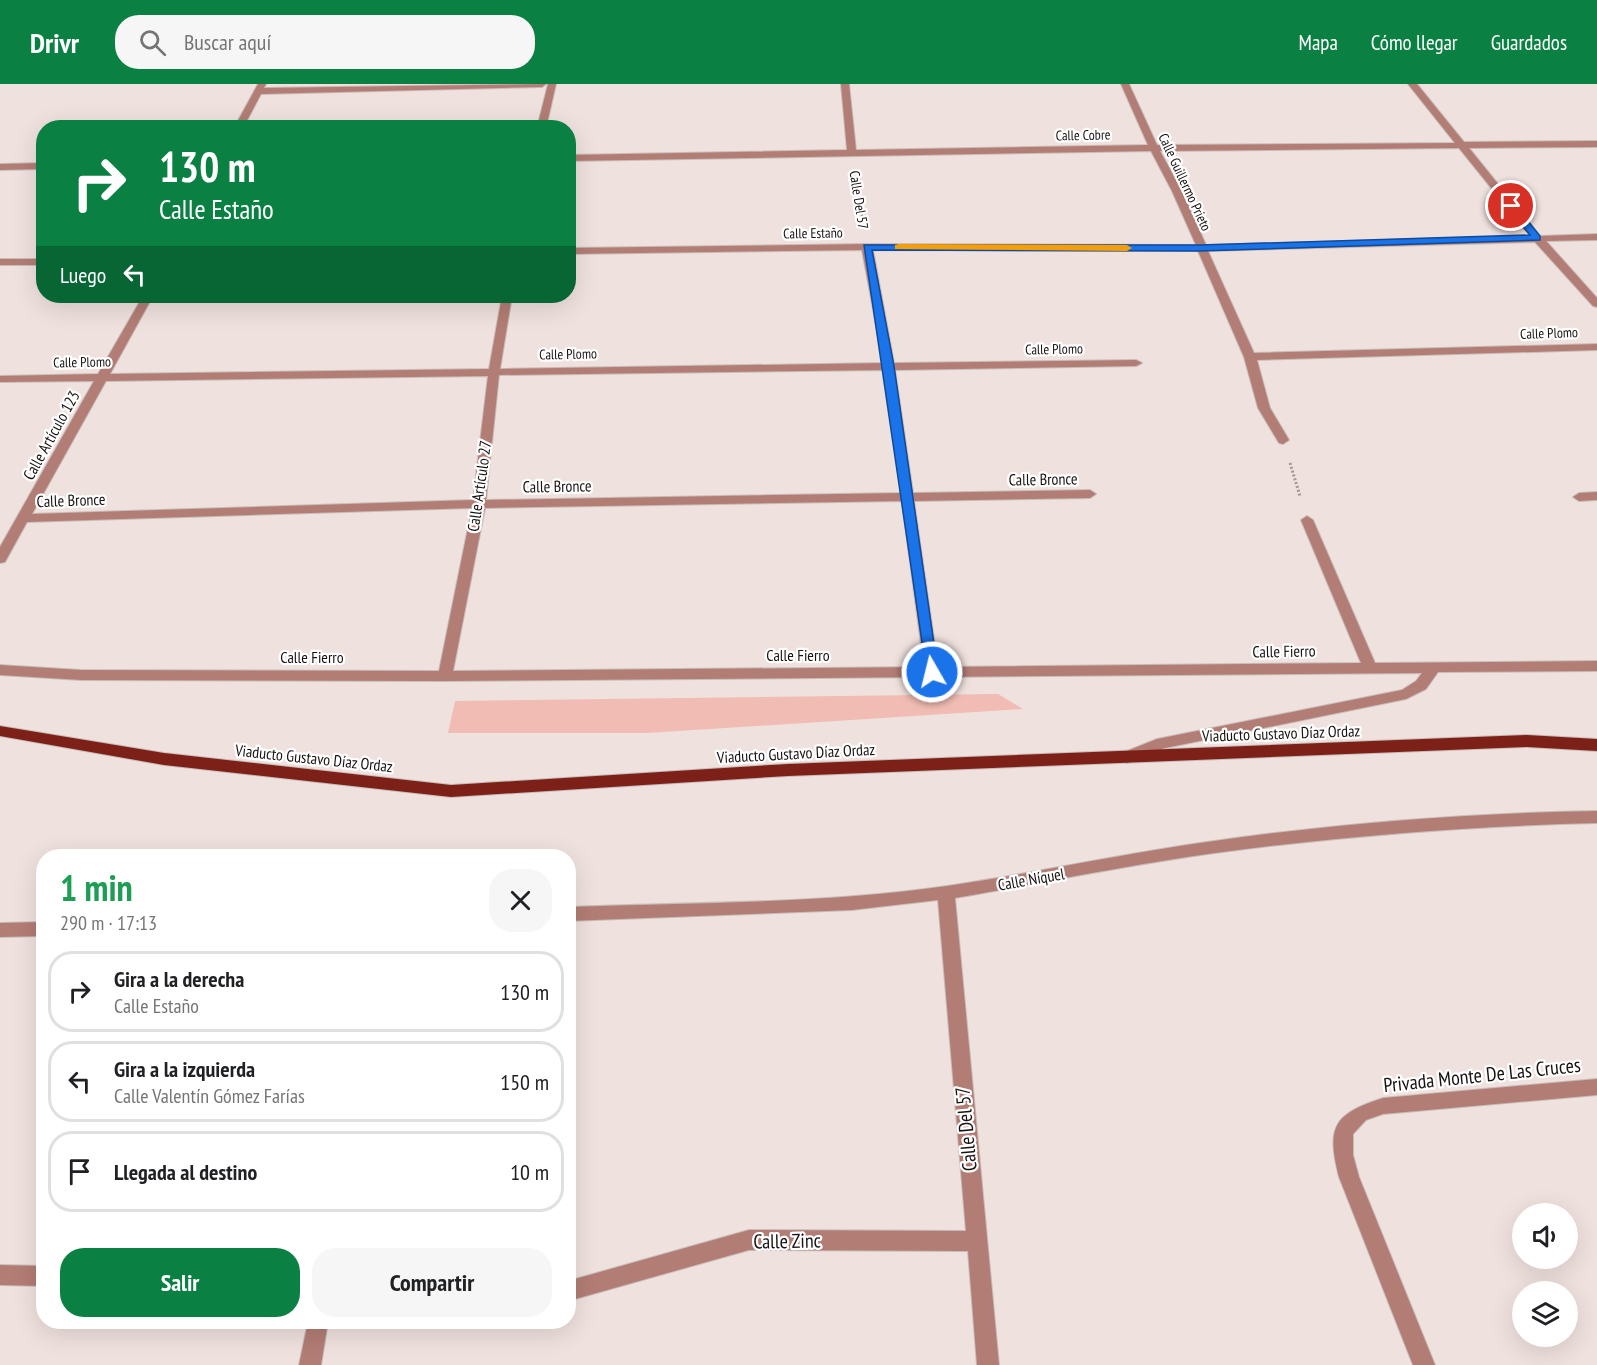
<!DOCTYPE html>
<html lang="es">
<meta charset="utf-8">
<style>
body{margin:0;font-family:"PT Sans Narrow",sans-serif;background:#f6f6f6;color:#202124;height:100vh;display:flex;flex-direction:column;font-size:22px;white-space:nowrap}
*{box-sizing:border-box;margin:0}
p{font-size:20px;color:#757577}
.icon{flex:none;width:33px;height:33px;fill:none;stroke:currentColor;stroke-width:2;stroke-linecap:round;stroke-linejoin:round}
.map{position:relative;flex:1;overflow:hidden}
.panel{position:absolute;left:36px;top:765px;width:540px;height:480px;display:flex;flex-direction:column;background:#fff;border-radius:24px;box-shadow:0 6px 24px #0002}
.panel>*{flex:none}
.hud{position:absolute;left:36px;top:36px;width:540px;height:183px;border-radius:24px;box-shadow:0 6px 24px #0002;background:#0b8043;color:#fff;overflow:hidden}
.tools{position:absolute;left:1512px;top:1119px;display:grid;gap:12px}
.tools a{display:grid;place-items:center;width:66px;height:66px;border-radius:50%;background:#fff;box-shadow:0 6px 24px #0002;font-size:30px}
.pin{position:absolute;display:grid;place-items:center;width:51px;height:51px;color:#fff;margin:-26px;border:3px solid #fff;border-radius:50%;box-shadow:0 2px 6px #0007}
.me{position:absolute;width:66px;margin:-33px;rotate:352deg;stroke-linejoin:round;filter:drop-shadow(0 0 4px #0008)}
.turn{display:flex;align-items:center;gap:21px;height:126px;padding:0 24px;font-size:27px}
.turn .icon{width:78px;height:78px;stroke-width:2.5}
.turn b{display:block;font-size:42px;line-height:51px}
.then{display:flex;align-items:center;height:57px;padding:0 24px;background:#0003;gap:12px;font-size:22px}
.round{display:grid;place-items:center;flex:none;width:63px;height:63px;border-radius:24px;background:#f6f6f6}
.summary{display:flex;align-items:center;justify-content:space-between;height:102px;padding:0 24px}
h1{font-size:36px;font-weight:800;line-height:45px;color:#1e9e55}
.action{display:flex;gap:12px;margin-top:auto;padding:12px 24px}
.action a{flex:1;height:69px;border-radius:24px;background:#0b8043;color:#fff;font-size:24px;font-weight:800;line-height:69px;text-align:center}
.action a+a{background:#f6f6f6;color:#202124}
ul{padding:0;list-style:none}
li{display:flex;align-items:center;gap:18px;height:81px;margin:0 12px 9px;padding:0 12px;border:3px solid #e0e0e0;border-radius:24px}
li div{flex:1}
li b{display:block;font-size:22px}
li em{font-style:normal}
header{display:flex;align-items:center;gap:36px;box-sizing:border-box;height:84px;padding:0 30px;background:#0b8043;color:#fff}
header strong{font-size:28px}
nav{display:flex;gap:33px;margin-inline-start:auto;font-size:21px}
.search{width:420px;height:54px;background:#f6f6f6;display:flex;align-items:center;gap:15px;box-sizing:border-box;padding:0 21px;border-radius:24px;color:#757577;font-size:22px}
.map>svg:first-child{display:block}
.green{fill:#f1bcb3}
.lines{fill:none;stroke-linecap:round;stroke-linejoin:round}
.minor-casing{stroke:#c8bcb9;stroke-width:2}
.primary-casing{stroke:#c8bcb9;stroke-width:2}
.path-far1{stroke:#a29795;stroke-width:2;stroke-dasharray:2 2;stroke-linecap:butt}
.path{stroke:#a29795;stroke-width:3;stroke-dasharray:2 2;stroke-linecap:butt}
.minor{fill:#b27d75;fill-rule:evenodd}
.primary{fill:#7d2118;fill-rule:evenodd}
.route{fill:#1a73e8;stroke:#114b97;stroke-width:1.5}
.slow{fill:#f59e0b}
.labels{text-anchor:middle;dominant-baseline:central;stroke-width:4.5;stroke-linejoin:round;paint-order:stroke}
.far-street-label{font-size:14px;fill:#181312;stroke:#fff}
.street-label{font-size:16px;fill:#181312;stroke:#fff}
.near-street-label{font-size:20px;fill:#181312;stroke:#fff}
</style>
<header>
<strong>Drivr</strong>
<div class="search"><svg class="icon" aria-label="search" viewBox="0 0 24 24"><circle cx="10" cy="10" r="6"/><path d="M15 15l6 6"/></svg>Buscar aquí</div>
<nav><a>Mapa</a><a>Cómo llegar</a><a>Guardados</a></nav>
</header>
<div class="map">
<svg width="1597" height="1281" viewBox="0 0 1597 1281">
<rect width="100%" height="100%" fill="#efe1de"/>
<path class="green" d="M 998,610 L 1023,625 L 647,649 L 448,649 L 455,617 Z"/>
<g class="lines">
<defs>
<g id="minor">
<path d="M 258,0 L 266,0 L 264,4 L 546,0 L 542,3 L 261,10 L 243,44 L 234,44 Z"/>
<path d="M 548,0 L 556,0 L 546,44 L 537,44 Z"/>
<path d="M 841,0 L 849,0 L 856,66 L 1148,61 L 1121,0 L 1129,0 L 1157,61 L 1455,59 L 1408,0 L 1417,0 L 1464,58 L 1597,57 L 1597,63 L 1469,64 L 1540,152 L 1597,150 L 1597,156 L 1546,157 L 1597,214 L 1597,223 L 1593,222 L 1535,158 L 1208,167 L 1254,269 L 1597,260 L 1597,266 L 1257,276 L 1270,324 L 1289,356 L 1283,360 L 1279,359 L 1258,324 L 1244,273 L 1198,167 L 873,166 L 894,279 L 1136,276 L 1142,279 L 1136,282 L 895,286 L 913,409 L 1090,406 L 1096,410 L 1090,414 L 914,417 L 938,583 L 1361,579 L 1301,436 L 1307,432 L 1313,436 L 1375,579 L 1597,577 L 1597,587 L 1438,588 L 1426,605 L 1406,615 L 1165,664 L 1127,679 L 1122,677 L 1119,673 L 1122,669 L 1157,655 L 1402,606 L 1416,597 L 1422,589 L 445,597 L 81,596 L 0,591 L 0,581 L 81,586 L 439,587 L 472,424 L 27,438 L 5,478 L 0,479 L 0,463 L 94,297 L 0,298 L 0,292 L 98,290 L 143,212 L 153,212 L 110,290 L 489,285 L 502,212 L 512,212 L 500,285 L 883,279 L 862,166 L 568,170 L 568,164 L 867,160 L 1196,161 L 1172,107 L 1151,67 L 568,77 L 568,71 L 847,66 ZM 1459,64 L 1530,152 L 1206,161 L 1182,107 L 1160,67 ZM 884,286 L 901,409 L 486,416 L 499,291 ZM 488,292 L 473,416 L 32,430 L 106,297 ZM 902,417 L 924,583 L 453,587 L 485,424 Z"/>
<path d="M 44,79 L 44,85 L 0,86 L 0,80 Z"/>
<rect x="0" y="175" width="44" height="6"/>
<path d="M 1597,408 L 1597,416 L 1579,417 L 1573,413 L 1579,409 Z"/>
<path d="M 1597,727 L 1597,739 C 1469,742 1342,752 1215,769 C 1128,781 1041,799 955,814 L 999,1281 L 977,1281 L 968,1167 L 749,1166 L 568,1217 L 568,1197 L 749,1146 L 966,1147 L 938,816 L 852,826 L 568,837 L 568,823 C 694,818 823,820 947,802 C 1036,789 1125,769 1214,757 C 1341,739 1469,729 1597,727 Z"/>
<path d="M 44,838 L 44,852 L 0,853 L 0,839 Z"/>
<path d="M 1597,995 L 1597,1011 L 1383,1030 L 1366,1036 L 1353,1050 L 1353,1071 L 1359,1093 L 1435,1281 L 1413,1281 L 1339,1093 C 1326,1042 1334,1030 1383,1014 Z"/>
<path d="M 0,1181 L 44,1182 L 44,1202 L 0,1201 Z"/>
<path d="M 308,1238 L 328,1238 L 321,1281 L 299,1281 Z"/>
</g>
<path id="primary" d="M 0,642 L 164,669 L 451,701 L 788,680 L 1527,651 L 1597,655 L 1597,667 L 1527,663 L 788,692 L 451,713 L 164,681 L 0,652 Z"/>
</defs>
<use href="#minor" class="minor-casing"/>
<use href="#primary" class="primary-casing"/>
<path class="path-far1" d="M 856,95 L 863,138"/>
<path class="path" d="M 1290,379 L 1300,412"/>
<use href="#minor" class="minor"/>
<use href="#primary" class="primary"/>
</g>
<path class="route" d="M 1507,120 L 1514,120 L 1540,152 L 1540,156 L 1200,167 L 872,166 L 894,282 L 938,588 L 932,593 L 927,592 L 864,161 L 1200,161 L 1530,151 L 1507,124 Z"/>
<path class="slow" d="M 899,160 L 1127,161 L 1132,164 L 1127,167 L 895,165 L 895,161 Z"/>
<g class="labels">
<g class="far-street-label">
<text transform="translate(1083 51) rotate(-1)">Calle Cobre</text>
<text transform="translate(1185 98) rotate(65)">Calle Guillermo Prieto</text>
<text transform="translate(859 116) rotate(81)">Calle Del 57</text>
<text transform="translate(813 149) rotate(-1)">Calle Estaño</text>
<text transform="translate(1549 249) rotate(-2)">Calle Plomo</text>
<text transform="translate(1054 265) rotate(-1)">Calle Plomo</text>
<text transform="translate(568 270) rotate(-1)">Calle Plomo</text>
<text transform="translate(82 278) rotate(-1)">Calle Plomo</text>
</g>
<g class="street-label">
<text transform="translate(51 351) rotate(-61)">Calle Artículo 123</text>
<text transform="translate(1043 395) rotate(-1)">Calle Bronce</text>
<text transform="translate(479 402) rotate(-82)">Calle Artículo 27</text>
<text transform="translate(557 402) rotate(-1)">Calle Bronce</text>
<text transform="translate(71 416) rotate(-2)">Calle Bronce</text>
<text transform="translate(1284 567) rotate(-1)">Calle Fierro</text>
<text x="798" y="571">Calle Fierro</text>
<text x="312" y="573">Calle Fierro</text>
<text transform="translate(1281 649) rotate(-2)">Viaducto Gustavo Díaz Ordaz</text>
<text transform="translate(796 669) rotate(-3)">Viaducto Gustavo Díaz Ordaz</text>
<text transform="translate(314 674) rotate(6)">Viaducto Gustavo Díaz Ordaz</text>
<text transform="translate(1031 795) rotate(-10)">Calle Níquel</text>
</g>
<g class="near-street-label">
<text transform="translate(1482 991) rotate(-6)">Privada Monte De Las Cruces</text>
<text transform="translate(966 1045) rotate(-95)">Calle Del 57</text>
<text transform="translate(787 1157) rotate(-1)">Calle Zinc</text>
</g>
</g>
</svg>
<div class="tools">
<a><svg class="icon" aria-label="sound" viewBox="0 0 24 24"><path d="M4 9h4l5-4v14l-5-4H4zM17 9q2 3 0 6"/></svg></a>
<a><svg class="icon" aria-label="layers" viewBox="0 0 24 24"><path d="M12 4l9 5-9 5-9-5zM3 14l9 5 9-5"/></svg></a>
</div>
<div class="pin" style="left:1511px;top:122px;background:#d93025"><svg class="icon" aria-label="arrive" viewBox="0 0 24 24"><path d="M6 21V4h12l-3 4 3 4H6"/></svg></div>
<svg class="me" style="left:932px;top:588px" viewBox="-20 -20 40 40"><circle r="17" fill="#1a73e8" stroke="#fff" stroke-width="3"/><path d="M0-11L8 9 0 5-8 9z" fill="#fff"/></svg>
<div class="hud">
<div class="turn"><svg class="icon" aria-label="right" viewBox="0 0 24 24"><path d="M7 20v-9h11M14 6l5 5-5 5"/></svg><div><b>130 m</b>Calle Estaño</div></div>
<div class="then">Luego<svg class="icon" aria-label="left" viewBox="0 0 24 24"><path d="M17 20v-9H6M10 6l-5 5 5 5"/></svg></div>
</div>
<section class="panel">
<div class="summary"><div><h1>1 min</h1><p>290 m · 17:13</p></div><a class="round"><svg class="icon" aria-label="close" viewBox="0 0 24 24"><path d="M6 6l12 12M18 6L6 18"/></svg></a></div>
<ul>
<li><svg class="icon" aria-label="right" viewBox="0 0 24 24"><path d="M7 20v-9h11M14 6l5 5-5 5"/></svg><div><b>Gira a la derecha</b><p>Calle Estaño</p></div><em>130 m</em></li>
<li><svg class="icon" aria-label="left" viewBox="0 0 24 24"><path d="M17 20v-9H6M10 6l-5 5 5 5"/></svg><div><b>Gira a la izquierda</b><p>Calle Valentín Gómez Farías</p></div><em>150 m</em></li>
<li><svg class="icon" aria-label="arrive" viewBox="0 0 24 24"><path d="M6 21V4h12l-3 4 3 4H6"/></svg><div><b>Llegada al destino</b></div><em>10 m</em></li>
</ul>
<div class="action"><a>Salir</a><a>Compartir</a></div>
</section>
</div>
